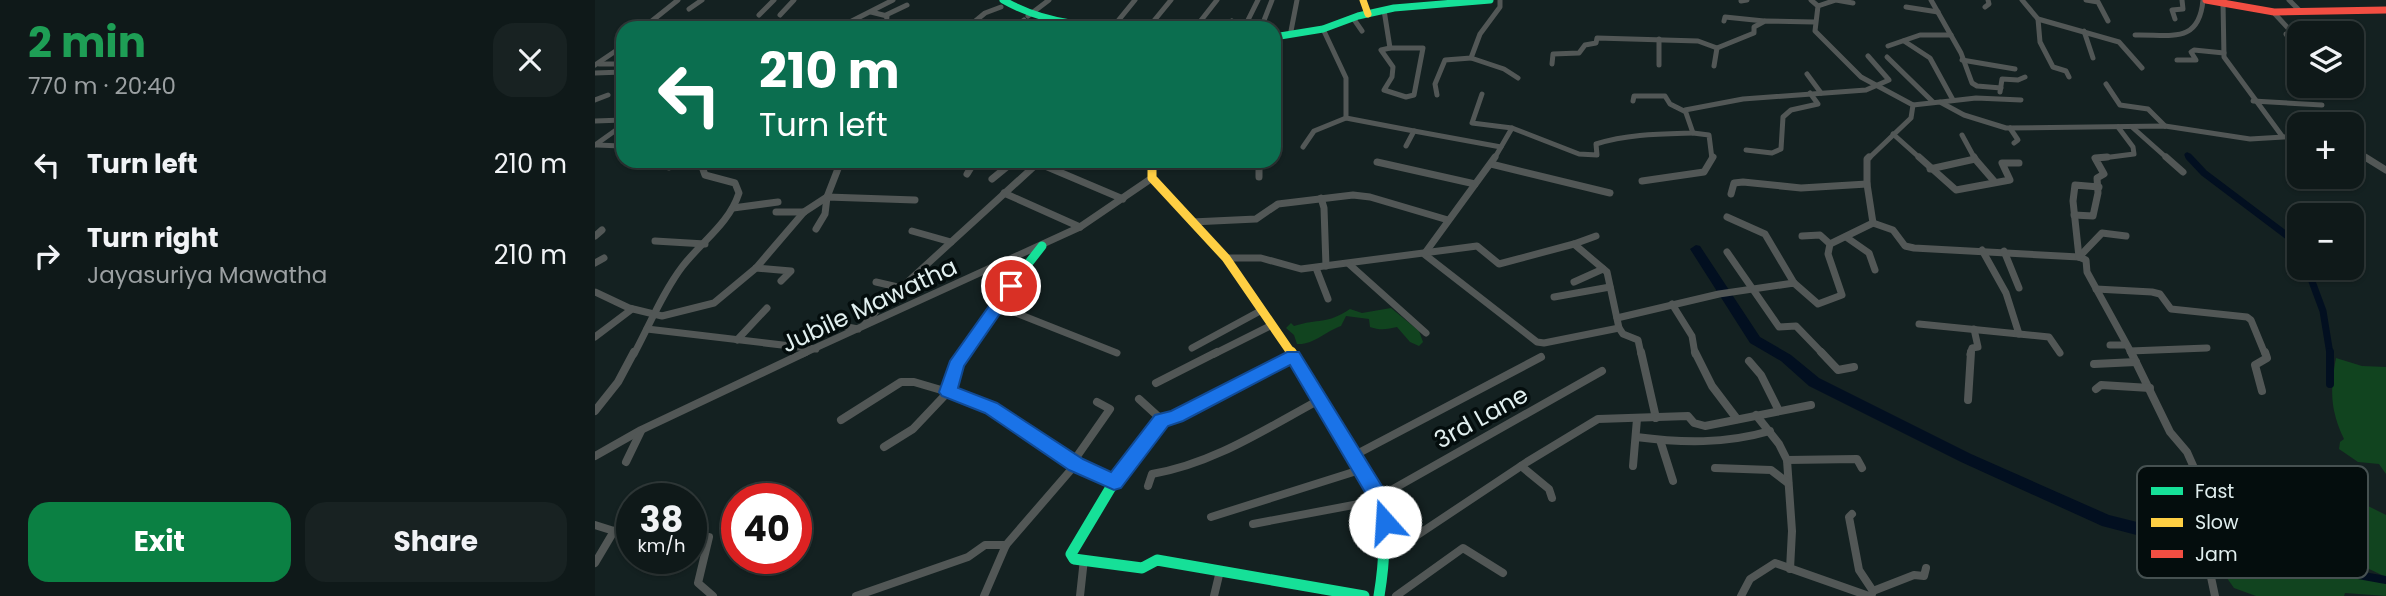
<!DOCTYPE html>
<meta charset="utf-8">
<style>
body{margin:0;font-family:Poppins,sans-serif;background:#182222;color:#f1f3f6;height:100vh;display:flex;flex-direction:column;font-size:26px;white-space:nowrap}
*{box-sizing:border-box;margin:0}
p{font-size:23px;color:#9ba0a2}
.icon{flex:none;width:38px;height:38px;fill:none;stroke:currentColor;stroke-width:2;stroke-linecap:round;stroke-linejoin:round}
.map{position:relative;flex:1;overflow:hidden}
.panel{display:flex;flex-direction:column;background:#0f1919;width:595px}
.panel>*{flex:none}
.guide{position:absolute;left:21px;top:21px;width:665px;height:147px;border-radius:21px;box-shadow:0 2px 5px #0004,0 0 0 2px #2f3838;background:#0b6e4f;color:#fff;overflow:hidden}
.controls{position:absolute;left:1692px;top:21px;display:grid;gap:14px}
.controls a{display:grid;place-items:center;width:77px;height:77px;border-radius:14px;background:#0f1919;box-shadow:0 2px 5px #0004,0 0 0 2px #2f3838;font-size:35px}
.speed{position:absolute;left:21px;top:483px;display:flex;gap:14px;font-size:35px;font-weight:700;text-align:center}
.speed>*{display:grid;place-content:center;width:91px;height:91px;border-radius:50%;background:#0f1919;box-shadow:0 2px 5px #0004,0 0 0 2px #2f3838;line-height:1}
.speed small{font-size:18px;font-weight:400}
.speed .limit{border:10px solid #d22;background:#fff;color:#111}
.pin{position:absolute;display:grid;place-items:center;width:60px;height:60px;color:#fff;margin:-30px;border:4px solid #fff;border-radius:50%;box-shadow:0 2px 7px #0007}
.me{position:absolute;width:77px;margin:-38px;rotate:341deg;stroke-linejoin:round;filter:drop-shadow(0 0 5px #0008)}
.turn{display:flex;align-items:center;gap:24px;height:147px;padding:0 28px;font-size:32px}
.turn .icon{width:91px;height:91px;stroke-width:2.5}
.turn b{display:block;font-size:49px;line-height:60px}
.round{display:grid;place-items:center;flex:none;width:74px;height:74px;border-radius:21px;background:#182222}
.headline{display:flex;align-items:center;justify-content:space-between;height:119px;padding:0 28px}
h1{font-size:42px;font-weight:700;line-height:52px;color:#1e9e55}
.action{display:flex;gap:14px;margin-top:auto;padding:14px 28px}
.action a{flex:1;height:80px;border-radius:21px;background:#0b8043;color:#fff;font-size:28px;font-weight:700;line-height:80px;text-align:center}
.action a+a{background:#182222;color:#f1f3f6}
ul{padding:0;list-style:none}
li{display:flex;align-items:center;gap:21px;height:91px;padding:0 28px}
li div{flex:1}
li b{display:block;font-size:26px}
li em{font-style:normal}
main{display:flex;flex:1;min-height:0}
.map>svg:first-child{display:block}
.green{fill:#11441f}
.lines{fill:none;stroke-linecap:round;stroke-linejoin:round}
.canal-far2{stroke:#020f20;stroke-width:5}
.canal-far1{stroke:#020f20;stroke-width:7}
.canal{stroke:#020f20;stroke-width:8}
.river{fill:#020f20;fill-rule:evenodd}
.street-far2{stroke:#525756;stroke-width:5}
.street-far1{stroke:#525756;stroke-width:7}
.street{stroke:#525756;stroke-width:8}
.fast-far2{stroke:#16e098;stroke-width:7}
.fast-far1{stroke:#16e098;stroke-width:9}
.fast{stroke:#16e098;stroke-width:11}
.slow-far2{stroke:#ffcf43;stroke-width:7}
.slow-far1{stroke:#ffcf43;stroke-width:9}
.slow{stroke:#ffcf43;stroke-width:11}
.jam{stroke:#f24e42;stroke-width:7}
.route{fill:#1a73e8;stroke:#114b97;stroke-width:2}
.labels{text-anchor:middle;dominant-baseline:central;stroke-width:7;stroke-linejoin:round;paint-order:stroke}
.street-label{font-size:24px;fill:#e1efef;stroke:#040d0d}
.key{fill:#040d0d;stroke:#465151;stroke-width:2}
.key-label{font-size:19px;fill:#e1efef}
</style>
<main>
<section class="panel">
<div class="headline"><div><h1>2 min</h1><p>770 m · 20:40</p></div><a class="round"><svg class="icon" aria-label="close" viewBox="0 0 24 24"><path d="M6 6l12 12M18 6L6 18"/></svg></a></div>
<ul>
<li><svg class="icon" aria-label="left" viewBox="0 0 24 24"><path d="M17 20v-9H6M10 6l-5 5 5 5"/></svg><div><b>Turn left</b></div><em>210 m</em></li>
<li><svg class="icon" aria-label="right" viewBox="0 0 24 24"><path d="M7 20v-9h11M14 6l5 5-5 5"/></svg><div><b>Turn right</b><p>Jayasuriya Mawatha</p></div><em>210 m</em></li>
</ul>
<div class="action"><a>Exit</a><a>Share</a></div>
</section>
<div class="map">
<svg width="1791" height="596" viewBox="0 0 1791 596">
<rect width="100%" height="100%" fill="#142121"/>
<g class="green">
<path d="M 796,308 L 824,331 L 828,342 L 824,346 L 815,342 L 802,327 C 793,329 786,331 775,327 L 774,319 L 751,316 L 746,326 C 731,331 719,345 702,344 L 699,335 L 691,328 L 696,323 L 699,326 C 724,318 731,325 755,309 L 767,313 Z"/>
<path d="M 1741,358 L 1767,366 L 1791,367 L 1791,474 L 1784,464 L 1763,462 L 1744,449 L 1745,442 L 1749,439 C 1735,409 1735,390 1741,358 Z"/>
<path d="M 1759,499 L 1791,515 L 1791,577 L 1772,568 L 1758,524 Z"/>
<path d="M 1629,555 L 1791,583 L 1791,596 L 1750,593 L 1749,596 L 1661,596 L 1639,588 L 1622,564 Z"/>
</g>
<g class="lines">
<path class="canal-far2" d="M 1592,155 L 1595,159"/>
<g class="canal-far1">
<path d="M 1594,157 L 1609,173 L 1699,241 L 1704,241"/>
<path d="M 1699,241 L 1704,253"/>
<path d="M 1712,268 L 1728,311 L 1735,354"/>
</g>
<g class="canal">
<path d="M 1735,384 L 1735,352"/>
<path d="M 1626,550 L 1791,580"/>
</g>
<path class="river" d="M 1101,245 L 1105,246 L 1165,337 L 1196,355 L 1224,378 L 1376,454 L 1514,515 L 1626,543 L 1631,545 L 1634,550 L 1631,555 L 1626,557 L 1507,526 L 1366,462 L 1214,386 L 1186,361 L 1155,343 L 1095,249 Z"/>
<g class="street-far2">
<path d="M 1216,0 L 1223,6 L 1220,31 L 1266,77 L 1318,105 L 1316,118 L 1273,159"/>
<path d="M 1336,0 L 1366,53 L 1377,83 L 1382,86 L 1406,88"/>
<path d="M 1427,0 L 1443,19 L 1524,42 L 1547,68"/>
<path d="M 1491,0 L 1503,2 L 1513,21"/>
<path d="M 1694,0 L 1705,11"/>
<path d="M 1146,1 L 1152,0"/>
<path d="M 1628,2 L 1629,57 L 1687,136"/>
<path d="M 1223,6 L 1241,0 L 1258,3"/>
<path d="M 1311,7 L 1343,12"/>
<path d="M 1390,7 L 1394,4 L 1393,0"/>
<path d="M 94,9 L 107,0"/>
<path d="M 789,10 L 795,48"/>
<path d="M 276,12 L 292,16 L 291,28"/>
<path d="M 1680,14 L 1704,40"/>
<path d="M 164,15 L 179,0"/>
<path d="M 185,15 L 199,0"/>
<path d="M 291,15 L 312,5"/>
<path d="M 433,16 L 454,0"/>
<path d="M 758,18 L 767,31"/>
<path d="M 1443,19 L 1445,42 L 1458,67 L 1471,71 L 1474,77"/>
<path d="M 1580,19 L 1577,10 L 1588,9 L 1587,0"/>
<path d="M 1129,21 L 1130,17 L 1169,21"/>
<path d="M 518,27 L 540,0"/>
<path d="M 48,28 L 83,0"/>
<path d="M 243,28 L 298,0"/>
<path d="M 372,28 L 390,13 L 406,7"/>
<path d="M 418,28 L 429,20"/>
<path d="M 553,28 L 576,0"/>
<path d="M 600,28 L 622,0"/>
<path d="M 632,28 L 637,21"/>
<path d="M 649,28 L 663,0"/>
<path d="M 666,28 L 677,0"/>
<path d="M 728,29 L 751,78 L 751,118 L 819,131 L 811,146"/>
<path d="M 696,31 L 702,0"/>
<path d="M 1489,31 L 1498,58"/>
<path d="M 1697,33 L 1691,34 L 1704,53"/>
<path d="M 1540,35 C 1575,34 1604,45 1608,0"/>
<path d="M 1064,39 L 1064,65"/>
<path d="M 1309,41 L 1335,58 L 1358,100"/>
<path d="M 1293,46 L 1325,35 L 1356,35"/>
<path d="M 795,48 L 828,48 L 819,95 L 811,97 L 789,90 L 797,77 L 798,67 L 786,50 Z"/>
<path d="M 1292,57 L 1338,102"/>
<path d="M 876,58 L 909,69 L 923,78"/>
<path d="M 1367,60 L 1420,69"/>
<path d="M 1582,60 L 1601,60 L 1596,52 L 1599,50 L 1629,53"/>
<path d="M 4,64 L 28,64"/>
<path d="M 957,64 L 958,54 L 984,53 L 990,45 L 1001,43 L 1002,38 L 1103,41 L 1122,48 L 1159,33 L 1159,27 L 1170,21 L 1219,22"/>
<path d="M 0,65 L 28,46"/>
<path d="M 1119,66 L 1122,48"/>
<path d="M 0,73 L 28,72"/>
<path d="M 1212,74 L 1226,93"/>
<path d="M 1511,84 L 1525,105 L 1553,109 L 1570,126"/>
<path d="M 1405,92 L 1407,79 L 1423,80 L 1430,77"/>
<path d="M 887,94 L 877,123 L 917,128 L 984,154 L 1002,155 L 1001,144 C 1033,134 1065,134 1098,133 L 1090,110 L 1148,99 L 1271,90 L 1294,80 L 1273,56"/>
<path d="M 842,95 L 840,84 L 850,60 L 876,58 L 885,34 L 905,7 L 905,0"/>
<path d="M 0,100 L 13,95"/>
<path d="M 1038,101 L 1039,96 L 1070,96 L 1075,104 L 1089,111"/>
<path d="M 1658,101 L 1727,105"/>
<path d="M 1346,102 L 1381,98 L 1426,100"/>
<path d="M 1318,105 L 1345,102 L 1369,115 L 1411,128 L 1570,126 L 1655,139 L 1704,136"/>
<path d="M 0,121 L 28,120"/>
<path d="M 1537,127 L 1573,159"/>
<path d="M 1415,128 L 1423,140 L 1419,143"/>
<path d="M 819,131 L 906,147"/>
<path d="M 1098,133 L 1114,135 L 1117,159"/>
<path d="M 1298,134 L 1326,159"/>
<path d="M 1367,135 L 1380,159"/>
<path d="M 0,145 L 28,125"/>
<path d="M 2,145 L 26,146"/>
<path d="M 708,147 L 719,131 L 751,118"/>
<path d="M 1757,149 L 1772,159"/>
<path d="M 1151,150 L 1177,153 L 1186,149 L 1188,117 L 1196,110 L 1223,104 L 1215,93"/>
<path d="M 899,159 L 917,128"/>
<path d="M 1500,159 L 1539,154 L 1538,147 L 1523,127"/>
</g>
<g class="street-far1">
<path d="M 1324,157 L 1361,190 L 1415,180 L 1407,163 L 1424,163"/>
<path d="M 1571,157 L 1588,172"/>
<path d="M 1770,157 L 1791,170"/>
<path d="M 1380,159 L 1399,181"/>
<path d="M 428,161 L 441,164"/>
<path d="M 664,161 L 664,177"/>
<path d="M 782,162 L 880,184"/>
<path d="M 443,163 L 528,199"/>
<path d="M 557,164 L 588,161"/>
<path d="M 896,164 L 1015,193"/>
<path d="M 74,167 L 91,161"/>
<path d="M 1335,169 L 1380,159 L 1379,157"/>
<path d="M 372,174 L 380,161"/>
<path d="M 397,179 L 419,161"/>
<path d="M 1047,181 L 1109,172 L 1118,157"/>
<path d="M 409,193 L 485,227"/>
<path d="M 1136,194 L 1139,183 L 1148,182 L 1206,188 L 1272,184"/>
<path d="M 726,198 L 729,208 L 731,266"/>
<path d="M 138,208 L 183,202"/>
<path d="M 181,212 L 209,212"/>
<path d="M 1479,215 L 1498,216 L 1503,193 L 1502,178 L 1509,174 L 1500,158 L 1512,157"/>
<path d="M 1132,217 L 1170,234 L 1199,283"/>
<path d="M 597,222 L 661,219 L 683,204 L 758,195 L 775,197 L 853,220"/>
<path d="M 1278,223 L 1298,230 L 1310,246 L 1319,248 L 1484,257 L 1491,260 L 1492,272 L 1537,354"/>
<path d="M 221,229 L 230,214 L 232,197 L 320,200"/>
<path d="M 317,231 L 356,242"/>
<path d="M 0,236 L 7,230"/>
<path d="M 1207,236 L 1225,235 L 1235,244"/>
<path d="M 1251,237 L 1274,253 L 1280,270"/>
<path d="M 60,241 L 110,244"/>
<path d="M 979,244 L 1001,236"/>
<path d="M 1409,251 L 1424,288"/>
<path d="M 1132,252 L 1184,327 L 1201,326 L 1228,354"/>
<path d="M 830,253 L 900,157"/>
<path d="M 829,254 L 942,342 L 949,343 L 1024,328"/>
<path d="M 1484,257 L 1478,201 L 1480,185 L 1504,187"/>
<path d="M 1484,257 L 1507,233 L 1531,236"/>
<path d="M 631,258 L 666,258 L 706,269 L 882,246 L 904,264 L 979,244 L 1012,272 L 1024,328 L 1028,334 L 1043,340 L 1046,354"/>
<path d="M 0,263 L 9,258"/>
<path d="M 754,264 L 831,333"/>
<path d="M 161,268 L 196,271 L 186,281"/>
<path d="M 721,268 L 733,299"/>
<path d="M 281,282 L 307,288"/>
<path d="M 979,282 L 1008,269"/>
<path d="M 1501,289 L 1557,292 L 1565,294 L 1576,309 L 1652,317 L 1656,320 L 1670,354"/>
<path d="M 0,292 L 34,308 L 67,316 L 119,303 L 161,268 L 209,212 L 232,197 L 246,161"/>
<path d="M 959,297 L 1015,287"/>
<path d="M 1077,304 L 1097,336 L 1100,354"/>
<path d="M 401,305 L 522,353"/>
<path d="M 1022,318 L 1124,294 L 1199,283 L 1223,304 L 1247,295 L 1233,254 L 1235,244 L 1278,223 L 1272,184 L 1272,159 L 1274,157"/>
<path d="M 226,322 L 263,329"/>
<path d="M 1324,324 L 1424,334 L 1411,293 L 1387,250"/>
<path d="M 269,325 L 284,308 L 445,161"/>
<path d="M 52,329 L 221,349"/>
<path d="M 1424,334 L 1454,337 L 1465,353"/>
<path d="M 0,337 L 37,309"/>
<path d="M 142,340 L 172,308"/>
<path d="M 1515,345 L 1531,345"/>
<path d="M 597,348 L 667,310"/>
<path d="M 1535,351 L 1612,348"/>
<path d="M 39,354 C 54,326 68,292 87,267 C 106,242 134,224 144,193 L 140,183 L 110,175 L 105,161"/>
<path d="M 207,354 L 485,227 L 557,178"/>
<path d="M 619,354 L 677,325"/>
<path d="M 1375,354 L 1377,348 L 1383,347 L 1379,329"/>
</g>
<g class="street">
<path d="M 1046,352 L 1061,418"/>
<path d="M 1100,352 L 1117,386 L 1142,419"/>
<path d="M 1226,352 L 1243,370 L 1259,367"/>
<path d="M 1536,352 L 1575,432 L 1592,452 L 1600,470 L 1609,544 L 1620,596"/>
<path d="M 1154,361 L 1166,375 L 1184,411"/>
<path d="M 1499,364 L 1541,362"/>
<path d="M 561,383 L 622,352"/>
<path d="M 1501,389 L 1506,385 L 1555,388"/>
<path d="M 1667,391 L 1660,365 L 1672,358 L 1670,352"/>
<path d="M 544,399 L 567,420"/>
<path d="M 1373,400 L 1376,352"/>
<path d="M 0,411 L 23,382 L 39,352"/>
<path d="M 1161,415 L 1184,444 L 1192,460 L 1197,531 L 1195,569"/>
<path d="M 246,420 L 306,382 L 319,382 L 353,392 L 318,429 L 289,447"/>
<path d="M 1041,437 C 1087,443 1130,444 1175,431"/>
<path d="M 1065,440 L 1078,481"/>
<path d="M 0,456 L 46,430 L 211,352"/>
<path d="M 758,456 L 946,357"/>
<path d="M 1192,460 L 1262,459 L 1267,468"/>
<path d="M 31,462 L 46,431"/>
<path d="M 478,462 L 515,409 L 502,402"/>
<path d="M 926,466 L 954,489 L 957,498"/>
<path d="M 1038,466 L 1042,419"/>
<path d="M 1120,468 L 1176,470 L 1193,483"/>
<path d="M 519,482 C 536,458 552,424 581,416 L 698,356"/>
<path d="M 553,486 L 557,474 C 618,464 672,428 726,399"/>
<path d="M 784,497 L 1007,371"/>
<path d="M 1257,514 L 1254,517 L 1264,570 L 1278,591"/>
<path d="M 616,517 L 768,469"/>
<path d="M 658,524 L 785,500"/>
<path d="M 0,525 L 19,531 L 37,531"/>
<path d="M 96,535 L 114,537 L 103,583 L 118,596"/>
<path d="M 791,556 L 932,462 L 1003,419 L 1093,416 L 1099,423 L 1110,426 L 1216,405"/>
<path d="M 0,563 L 19,531"/>
<path d="M 1277,594 L 1278,591 L 1319,575 L 1329,576 L 1331,568"/>
<path d="M 261,596 L 373,557 L 390,545 L 411,545"/>
<path d="M 389,596 L 411,545 L 481,464"/>
<path d="M 485,596 L 489,559"/>
<path d="M 619,596 L 625,571"/>
<path d="M 801,596 L 868,548 L 908,573"/>
<path d="M 1146,596 L 1155,579 L 1180,563 L 1274,596"/>
</g>
<g class="fast-far2">
<path d="M 408,0 C 455,27 504,27 557,28"/>
<path d="M 679,37 L 728,29 L 763,16 L 799,8 L 895,0"/>
</g>
<path class="fast-far1" d="M 369,354 L 393,315 L 447,246"/>
<g class="fast">
<path d="M 369,352 L 353,392 L 396,408 L 481,464 L 519,482 L 476,554 L 479,559 L 547,568 L 562,560 L 769,596"/>
<path d="M 772,477 C 793,517 791,553 784,596"/>
</g>
<path class="slow-far2" d="M 768,0 L 773,14"/>
<path class="slow-far1" d="M 557,161 L 557,178 L 631,258 L 697,354"/>
<path class="slow" d="M 696,352 L 772,477"/>
<path class="jam" d="M 1611,0 L 1679,12 L 1791,10"/>
</g>
<path class="route" d="M 416,280 L 424,286 L 369,366 L 363,388 L 402,403 L 488,459 L 516,472 L 560,415 L 576,411 L 692,352 L 704,352 L 790,491 L 800,522 L 797,528 L 790,530 L 784,528 L 774,499 L 695,365 L 588,421 L 573,426 L 526,488 L 519,490 L 474,470 L 390,413 L 347,396 L 344,392 L 355,361 L 411,282 Z"/>
<g class="labels">
<g class="street-label">
<text transform="translate(274 305) rotate(-25)">Jubile Mawatha</text>
<text transform="translate(886 417) rotate(-29)">3rd Lane</text>
</g>
</g>
<rect x="1542" y="466" width="231" height="112" rx="10" class="key"/>
<rect x="1556" y="487" width="32" height="8" fill="#16e098"/>
<rect x="1556" y="518" width="32" height="9" fill="#ffcf43"/>
<rect x="1556" y="550" width="32" height="8" fill="#f24e42"/>
<g class="key-label">
<text x="1600" y="498">Fast</text>
<text x="1600" y="529">Slow</text>
<text x="1600" y="561">Jam</text>
</g>
</svg>
<div class="controls">
<a><svg class="icon" aria-label="layers" viewBox="0 0 24 24"><path d="M12 4l9 5-9 5-9-5zM3 14l9 5 9-5"/></svg></a>
<a>+</a>
<a>−</a>
</div>
<div class="speed"><div>38<small>km/h</small></div><div class="limit">40</div></div>
<div class="pin" style="left:416px;top:286px;background:#d93025"><svg class="icon" aria-label="arrive" viewBox="0 0 24 24"><path d="M6 21V4h12l-3 4 3 4H6"/></svg></div>
<svg class="me" style="left:790px;top:522px" viewBox="-20 -20 40 40"><circle r="19" fill="#fff"/><path d="M0-13L10 11 0 6-10 11z" fill="#1a73e8"/></svg>
<div class="guide">
<div class="turn"><svg class="icon" aria-label="left" viewBox="0 0 24 24"><path d="M17 20v-9H6M10 6l-5 5 5 5"/></svg><div><b>210 m</b>Turn left</div></div>
</div>
</div>
</main>
